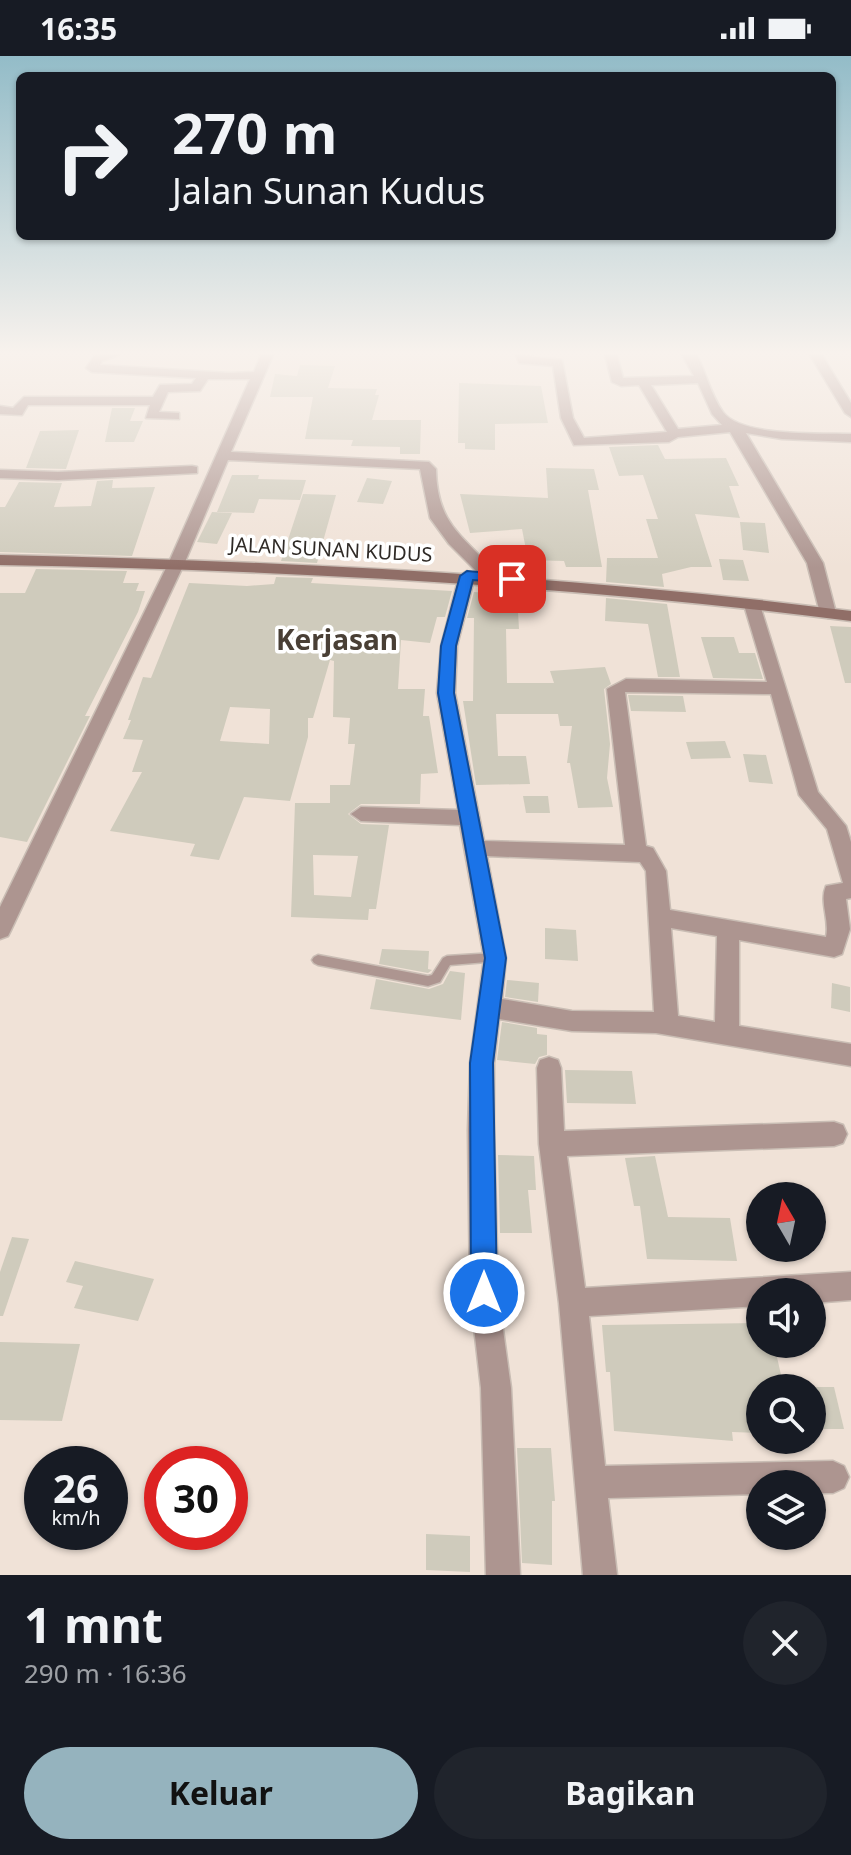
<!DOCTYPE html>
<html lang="id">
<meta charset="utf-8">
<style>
body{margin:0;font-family:"Noto Sans",sans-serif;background:#20242c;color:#f1f3f6;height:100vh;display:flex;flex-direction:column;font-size:30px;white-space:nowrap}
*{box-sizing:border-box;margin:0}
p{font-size:26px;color:#9ea1a6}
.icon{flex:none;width:44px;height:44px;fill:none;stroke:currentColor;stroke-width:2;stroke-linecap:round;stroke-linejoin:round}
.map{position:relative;height:1519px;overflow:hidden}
.drawer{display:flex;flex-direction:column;background:#171b24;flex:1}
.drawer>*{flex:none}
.banner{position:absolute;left:16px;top:16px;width:820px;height:168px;border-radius:12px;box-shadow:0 2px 6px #0004;background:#171b24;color:#f1f3f6;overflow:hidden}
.needle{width:52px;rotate:351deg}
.controls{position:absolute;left:746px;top:1126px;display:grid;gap:16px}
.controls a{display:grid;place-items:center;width:80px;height:80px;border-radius:50%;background:#171b24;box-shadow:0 2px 6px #0004;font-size:40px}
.speed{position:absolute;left:24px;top:1390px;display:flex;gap:16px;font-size:40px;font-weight:700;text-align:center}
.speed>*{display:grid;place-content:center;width:104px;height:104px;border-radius:50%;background:#171b24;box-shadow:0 2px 6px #0004;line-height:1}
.speed small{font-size:20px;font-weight:400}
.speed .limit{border:12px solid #d22;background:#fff;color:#111}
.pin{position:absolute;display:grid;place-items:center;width:68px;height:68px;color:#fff;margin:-34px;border-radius:16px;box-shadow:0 4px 12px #0006}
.me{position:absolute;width:88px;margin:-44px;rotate:0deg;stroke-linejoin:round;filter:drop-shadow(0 0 6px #0008)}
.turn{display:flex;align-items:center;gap:28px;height:168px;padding:0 24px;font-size:36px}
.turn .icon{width:104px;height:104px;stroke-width:2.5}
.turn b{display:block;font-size:56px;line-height:68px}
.round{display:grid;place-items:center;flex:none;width:84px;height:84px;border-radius:42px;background:#20242c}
.head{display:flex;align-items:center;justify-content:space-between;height:136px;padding:0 24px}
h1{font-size:48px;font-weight:700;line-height:60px}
.primary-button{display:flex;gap:16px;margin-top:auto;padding:16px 24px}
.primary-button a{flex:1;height:92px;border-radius:48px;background:#95b3be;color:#111;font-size:32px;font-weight:700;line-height:92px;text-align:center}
.primary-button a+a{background:#20242c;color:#f1f3f6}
.status{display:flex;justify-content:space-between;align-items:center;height:56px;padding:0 40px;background:#171b24;direction:ltr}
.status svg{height:22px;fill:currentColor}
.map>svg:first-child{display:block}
.building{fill:#cfcbbc;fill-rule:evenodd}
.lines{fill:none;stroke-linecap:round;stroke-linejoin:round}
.lane-casing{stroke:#c9bdb4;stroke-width:3}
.street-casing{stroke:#c9bdb4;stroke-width:3}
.secondary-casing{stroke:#c9bdb4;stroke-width:3}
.lane{fill:#ad9590;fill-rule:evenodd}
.street{fill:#ad9590;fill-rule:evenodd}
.secondary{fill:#906e67;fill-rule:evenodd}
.route{fill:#1a73e8;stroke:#114b97;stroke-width:2}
.labels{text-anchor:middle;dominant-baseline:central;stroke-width:7;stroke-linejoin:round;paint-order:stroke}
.far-street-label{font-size:20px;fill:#2f2a26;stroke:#fff}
.quarter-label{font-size:28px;font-weight:bold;fill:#493f35;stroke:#fff}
</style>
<div class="status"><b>16:35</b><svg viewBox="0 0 49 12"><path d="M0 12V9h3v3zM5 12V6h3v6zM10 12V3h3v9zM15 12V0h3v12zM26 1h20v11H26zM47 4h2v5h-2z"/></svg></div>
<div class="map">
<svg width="851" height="1519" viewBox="0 0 851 1519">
<rect width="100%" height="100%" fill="#f0e2d7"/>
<g class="building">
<path d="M 300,309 L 335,310 L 328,332 L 377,333 L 375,339 L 379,339 L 372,364 L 421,364 L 420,398 L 400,398 L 400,391 L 351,390 L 353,384 L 305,383 L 313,341 L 270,341 L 275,318 L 297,320 Z"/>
<path d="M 459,327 L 541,330 L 548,367 L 495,368 L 495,394 L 465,393 L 465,387 L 458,387 Z"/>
<path d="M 112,352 L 135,352 L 130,365 L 143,365 L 134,386 L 105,386 Z"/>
<path d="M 79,374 L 66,413 L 26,412 L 40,375 Z"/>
<path d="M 658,389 L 665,403 L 726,402 L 739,430 L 729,430 L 740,462 L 695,458 L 712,511 L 691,511 L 662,518 L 664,531 L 606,526 L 607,502 L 658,502 L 646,463 L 658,463 L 643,419 L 619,420 L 609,391 Z"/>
<path d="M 546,412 L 594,413 L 599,434 L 588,434 L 602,511 L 566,511 L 564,505 L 528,504 L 522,473 L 470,477 L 460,438 L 548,442 Z"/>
<path d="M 232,419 L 259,419 L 258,423 L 306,424 L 300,444 L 259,443 L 254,457 L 217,456 Z"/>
<path d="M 367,422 L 392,425 L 383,448 L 357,446 Z"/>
<path d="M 113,424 L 112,432 L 155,431 L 132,500 L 0,496 L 0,451 L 5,451 L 19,426 L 62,427 L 54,451 L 91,450 L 97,425 Z"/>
<path d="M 303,438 L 336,439 L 317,507 L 281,505 Z"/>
<path d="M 212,456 L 232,457 L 217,488 L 197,486 Z"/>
<path d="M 740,466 L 765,467 L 769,497 L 743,494 Z"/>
<path d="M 719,503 L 743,504 L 749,525 L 723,524 Z"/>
<path d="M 36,513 L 127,515 L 123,527 L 139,527 L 136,535 L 145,535 L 138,556 L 85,660 L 90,660 L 27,786 L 0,781 L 0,537 L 25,537 Z"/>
<path d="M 276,521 L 313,522 L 311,527 L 452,535 L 445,561 L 437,561 L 430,587 L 401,584 L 398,633 L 425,633 L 423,660 L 429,660 L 438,717 L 421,718 L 420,748 L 361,748 L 348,758 L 361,768 L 389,769 L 376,853 L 369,853 L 368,864 L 291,861 L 295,747 L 330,747 L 330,729 L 350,729 L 355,688 L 348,688 L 350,662 L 333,661 L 334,605 L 330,604 L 313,662 L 308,662 L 308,681 L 290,745 L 244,741 L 219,804 L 190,800 L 195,788 L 110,775 L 142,716 L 132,716 L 143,684 L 123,683 L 131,664 L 128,664 L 143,621 L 151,622 L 189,527 L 247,530 L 274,528 ZM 230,651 L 270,653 L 269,688 L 220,685 ZM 313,799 L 358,800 L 351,841 L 314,839 Z"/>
<path d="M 474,536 L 517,539 L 519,573 L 506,573 L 507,627 L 554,627 L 550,615 L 605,611 L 611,628 L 604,633 L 610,688 L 607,722 L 613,751 L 578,752 L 570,707 L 567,707 L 572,670 L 560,670 L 558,658 L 496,658 L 498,700 L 526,700 L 530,728 L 476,729 L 463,645 L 473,645 L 474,562 L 467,562 Z"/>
<path d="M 606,542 L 667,548 L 680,621 L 658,621 L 648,568 L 605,565 Z"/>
<path d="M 830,570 L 851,571 L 851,627 L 845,627 Z"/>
<path d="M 701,581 L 734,581 L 739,597 L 755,597 L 763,623 L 713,622 Z"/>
<path d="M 628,639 L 683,640 L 686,656 L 631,655 Z"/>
<path d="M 725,685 L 731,702 L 691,703 L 686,686 Z"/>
<path d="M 743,698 L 766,699 L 773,728 L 749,726 Z"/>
<path d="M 523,740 L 548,740 L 550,757 L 526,757 Z"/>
<path d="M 545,872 L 576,874 L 578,905 L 545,903 Z"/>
<path d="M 382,893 L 429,895 L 428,913 L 432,914 L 428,917 L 379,908 Z"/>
<path d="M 450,915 L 465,917 L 461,964 L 370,953 L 376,923 L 429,933 L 443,928 Z"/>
<path d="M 507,924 L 539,927 L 538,946 L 505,941 Z"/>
<path d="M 832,927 L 850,931 L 850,956 L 831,952 Z"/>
<path d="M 502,966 L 537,972 L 537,978 L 547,979 L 547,999 L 539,1001 L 535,1008 L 497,1004 Z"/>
<path d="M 565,1014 L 632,1015 L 636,1048 L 567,1047 Z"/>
<path d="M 498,1099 L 534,1100 L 536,1134 L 528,1134 L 532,1177 L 500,1177 Z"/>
<path d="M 655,1100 L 668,1161 L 730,1162 L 737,1205 L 647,1203 L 640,1150 L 634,1150 L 625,1102 Z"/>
<path d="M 12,1181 L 29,1183 L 3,1260 L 0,1260 L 0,1216 Z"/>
<path d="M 75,1205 L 154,1223 L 138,1265 L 74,1252 L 83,1230 L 66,1226 Z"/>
<path d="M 760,1267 L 760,1288 L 774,1288 L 784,1332 L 760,1332 L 760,1377 L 732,1376 L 733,1385 L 614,1375 L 610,1316 L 606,1316 L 602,1269 Z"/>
<path d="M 0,1286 L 80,1288 L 62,1365 L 0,1364 Z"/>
<path d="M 812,1331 L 834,1331 L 844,1373 L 812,1373 Z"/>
<path d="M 517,1392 L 551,1392 L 555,1445 L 552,1445 L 552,1509 L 522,1507 Z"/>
<path d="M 426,1478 L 470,1480 L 470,1516 L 426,1514 Z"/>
</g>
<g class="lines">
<defs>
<path id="lane" d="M 495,897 L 499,899 L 501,902 L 499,905 L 450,909 L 440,926 L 428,930 L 318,909 L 314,907 L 312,904 L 314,901 L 318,899 L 428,920 L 432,919 L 443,902 L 447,900 Z"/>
<g id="street">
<path d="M 119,299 L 102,305 L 100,309 L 229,317 L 254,316 L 261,299 L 273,299 L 231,396 L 429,406 L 436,413 C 437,472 466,480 499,521 L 497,524 L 485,524 L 449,488 L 430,462 L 420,413 L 228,404 L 185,506 L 11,874 L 8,880 L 0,883 L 0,851 L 169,506 L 250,323 L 208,323 L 200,335 L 168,336 L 159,356 L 179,357 L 179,363 L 146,362 L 150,349 L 28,349 L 22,359 L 0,358 L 0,350 L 13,352 L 24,341 L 153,341 L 160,329 L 192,328 L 196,322 L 92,316 L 86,312 L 94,300 Z"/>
<path d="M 516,299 L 562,304 L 573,362 L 584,382 L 667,376 L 639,329 L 621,330 L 612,326 L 605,299 L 617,299 L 623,322 L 694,320 L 682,299 L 697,299 C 706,317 711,339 723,356 C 741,381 821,377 851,378 L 851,386 L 782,383 L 746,377 L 823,507 L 836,557 L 834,560 L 828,562 L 820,557 L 807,507 L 730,376 L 678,381 L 669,386 L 574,389 L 561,362 L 553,310 L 519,307 ZM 698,327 L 712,358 L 722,369 L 678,373 L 651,329 Z"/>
<path d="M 810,299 L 822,299 L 851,347 L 851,361 L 845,357 Z"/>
<path d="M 192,410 L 197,411 L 197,417 L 58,424 L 0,422 L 0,414 L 58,416 Z"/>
<path d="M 467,515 L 475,520 L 457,590 L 455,637 L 484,785 L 625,789 L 607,633 L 626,623 L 767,626 L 744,549 L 752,544 L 760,549 L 818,736 L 846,770 L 851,786 L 851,842 L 846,843 L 850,873 L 842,898 L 834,901 L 739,884 L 739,970 L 851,988 L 851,1010 L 656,977 L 572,975 L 499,963 L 494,1007 L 494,1074 L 498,1237 L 511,1332 L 520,1519 L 486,1519 L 481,1332 L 470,1237 L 468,1074 L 470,1007 L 484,902 L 460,769 L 361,765 L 351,758 L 361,751 L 458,754 L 437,637 L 441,590 L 459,520 ZM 625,636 L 771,638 L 799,739 L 827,773 L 843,827 L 826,830 C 819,846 830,864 826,881 L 670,854 L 666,815 L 653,792 L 646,790 ZM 487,800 L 640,806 L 646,815 L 654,956 L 572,955 L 502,943 L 506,902 ZM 671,872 L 717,880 L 715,966 L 678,960 Z"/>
<path d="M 549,1001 L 558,1004 L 561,1012 L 564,1075 L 834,1066 L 843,1069 L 847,1078 L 843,1087 L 834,1090 L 567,1100 L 585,1232 L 851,1216 L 851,1244 L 812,1247 L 812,1236 L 760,1236 L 760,1250 L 589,1260 L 605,1410 L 833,1405 L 844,1410 L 849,1421 L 844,1432 L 833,1437 L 812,1437 L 812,1428 L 760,1428 L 760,1438 L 608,1442 L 617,1519 L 583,1519 L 559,1247 L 539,1088 L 537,1012 L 540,1004 Z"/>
</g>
<path id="secondary" d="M 0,499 C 285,505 568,519 851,555 L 851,565 C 568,529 285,514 0,509 Z"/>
</defs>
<use href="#lane" class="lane-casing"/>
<use href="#street" class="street-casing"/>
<use href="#secondary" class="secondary-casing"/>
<use href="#lane" class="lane"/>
<use href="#street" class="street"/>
<use href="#secondary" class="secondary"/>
</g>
<linearGradient id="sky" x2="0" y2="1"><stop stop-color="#93bcc8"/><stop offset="0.58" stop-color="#f8f2ed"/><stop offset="1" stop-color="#f8f2ed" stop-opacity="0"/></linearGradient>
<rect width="851" height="512" fill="url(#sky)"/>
<path class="route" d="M 467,515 L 512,519 L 519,523 L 512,527 L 473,524 L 456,590 L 454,637 L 506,902 L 493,1007 L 497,1237 L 494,1246 L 484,1250 L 475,1246 L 471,1237 L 470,1007 L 485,902 L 438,637 L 441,590 L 460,520 Z"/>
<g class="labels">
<g class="far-street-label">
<text transform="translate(331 493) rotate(3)">JALAN SUNAN KUDUS</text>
</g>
<g class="quarter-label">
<text x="337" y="583">Kerjasan</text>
</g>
</g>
</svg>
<div class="controls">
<a><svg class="needle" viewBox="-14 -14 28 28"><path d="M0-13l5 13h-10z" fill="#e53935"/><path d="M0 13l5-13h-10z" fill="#9ea1a6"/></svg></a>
<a><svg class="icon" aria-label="sound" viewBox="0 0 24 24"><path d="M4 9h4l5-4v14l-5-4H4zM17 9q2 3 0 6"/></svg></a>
<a><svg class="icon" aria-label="search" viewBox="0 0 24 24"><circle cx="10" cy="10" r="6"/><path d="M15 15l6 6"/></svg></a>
<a><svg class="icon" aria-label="layers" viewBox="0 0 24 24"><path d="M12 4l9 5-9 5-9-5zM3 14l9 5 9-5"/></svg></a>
</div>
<div class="speed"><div>26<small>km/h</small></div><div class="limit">30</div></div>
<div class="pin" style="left:512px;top:523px;background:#d93025"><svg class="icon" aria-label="arrive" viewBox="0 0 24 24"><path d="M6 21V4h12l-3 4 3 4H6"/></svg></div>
<svg class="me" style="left:484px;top:1237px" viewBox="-20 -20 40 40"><circle r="17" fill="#1a73e8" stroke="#fff" stroke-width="3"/><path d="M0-11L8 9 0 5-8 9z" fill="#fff"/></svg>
<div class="banner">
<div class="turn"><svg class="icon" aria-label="right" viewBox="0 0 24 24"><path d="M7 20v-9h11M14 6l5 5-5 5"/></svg><div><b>270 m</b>Jalan Sunan Kudus</div></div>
</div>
</div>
<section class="drawer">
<div class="head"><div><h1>1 mnt</h1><p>290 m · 16:36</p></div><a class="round"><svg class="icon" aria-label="close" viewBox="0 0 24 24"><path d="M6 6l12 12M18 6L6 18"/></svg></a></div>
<div class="primary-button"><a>Keluar</a><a>Bagikan</a></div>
</section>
